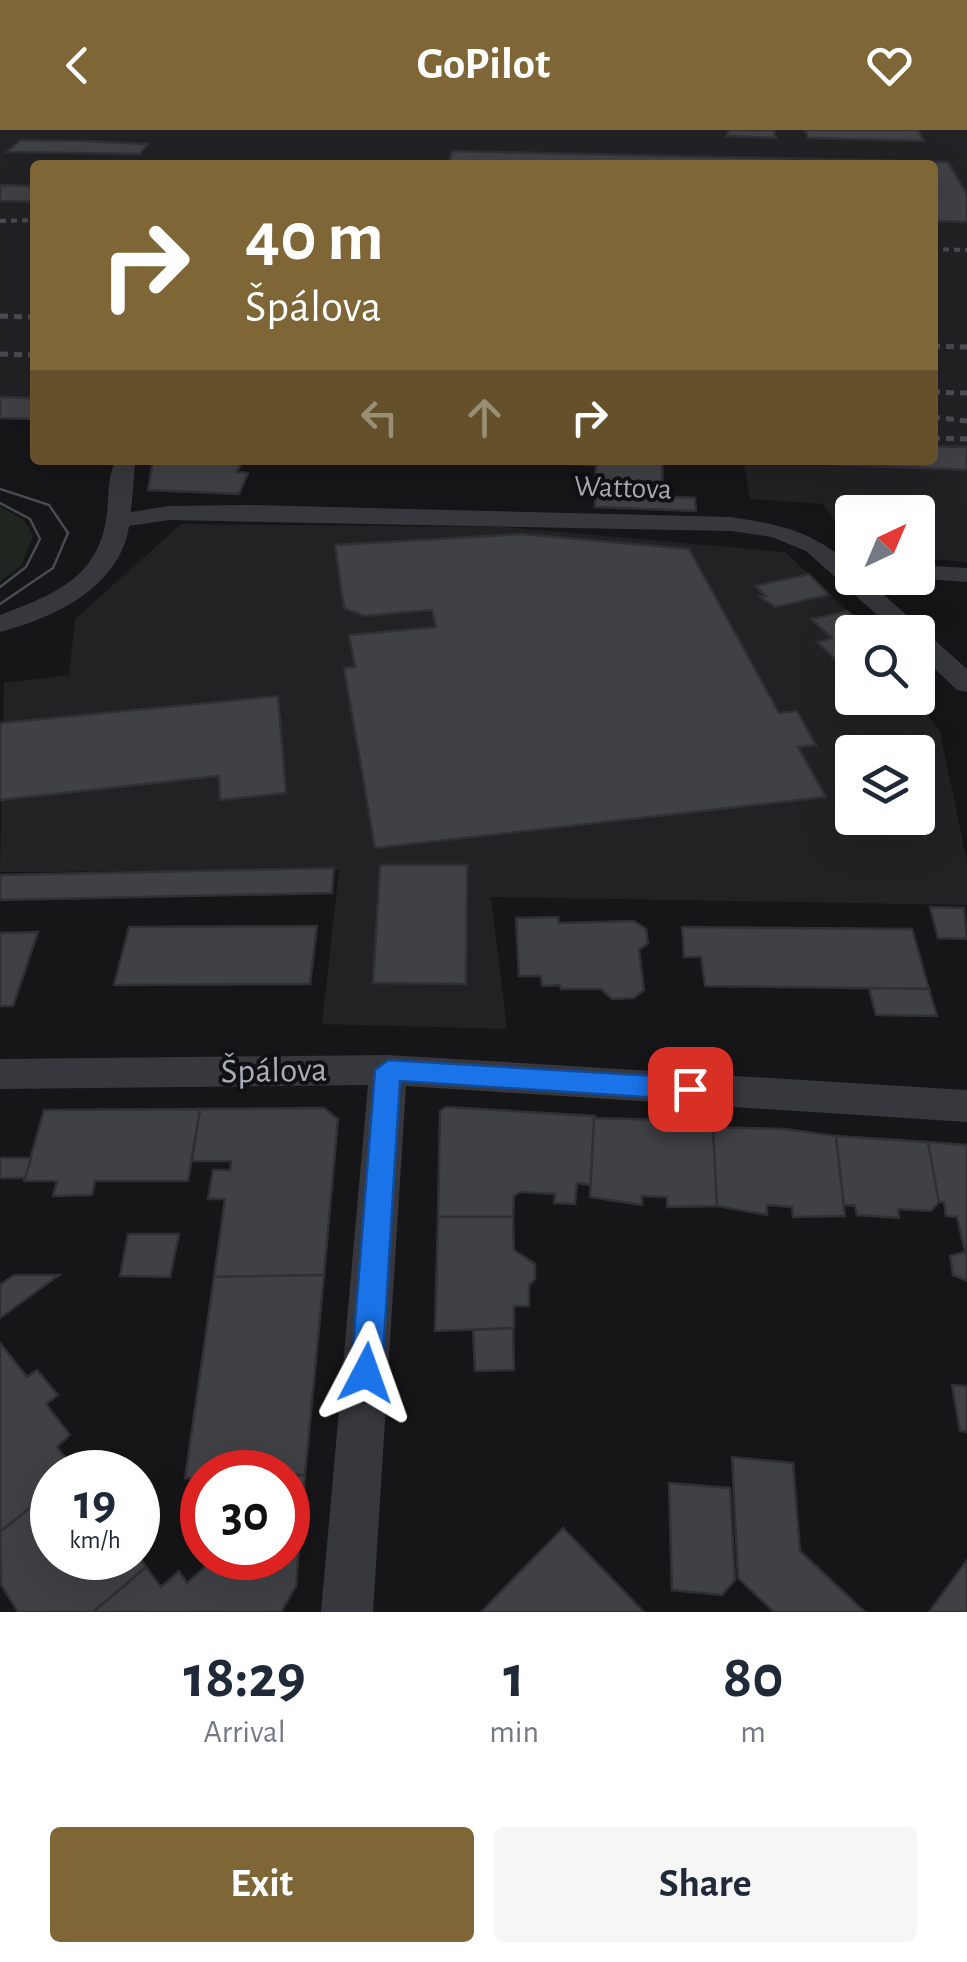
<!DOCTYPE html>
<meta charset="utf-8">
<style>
body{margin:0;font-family:"Alegreya Sans",sans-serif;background:#f6f6f7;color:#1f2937;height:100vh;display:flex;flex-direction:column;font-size:38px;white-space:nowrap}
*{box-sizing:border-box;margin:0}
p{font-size:32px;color:#747a83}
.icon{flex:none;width:55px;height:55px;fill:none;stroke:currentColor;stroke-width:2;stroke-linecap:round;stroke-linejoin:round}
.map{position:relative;height:1482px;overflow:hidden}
.side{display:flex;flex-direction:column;background:#fff;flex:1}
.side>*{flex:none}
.banner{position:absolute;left:30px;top:30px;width:908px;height:305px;border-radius:10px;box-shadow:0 10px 40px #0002;background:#7e6636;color:#fff;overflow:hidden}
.needle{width:65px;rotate:44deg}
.fabs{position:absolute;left:835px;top:365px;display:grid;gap:20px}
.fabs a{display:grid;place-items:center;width:100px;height:100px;border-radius:10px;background:#fff;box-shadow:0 10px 40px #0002;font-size:50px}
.speed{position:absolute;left:30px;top:1320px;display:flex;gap:20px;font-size:50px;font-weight:700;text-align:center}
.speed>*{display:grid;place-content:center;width:130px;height:130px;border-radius:50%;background:#fff;box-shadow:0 10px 40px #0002;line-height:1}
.speed small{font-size:25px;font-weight:400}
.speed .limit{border:15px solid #d22;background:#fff;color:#111}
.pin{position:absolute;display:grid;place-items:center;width:85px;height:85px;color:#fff;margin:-42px;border-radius:20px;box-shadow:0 5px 15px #0006}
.me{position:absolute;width:110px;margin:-55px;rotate:4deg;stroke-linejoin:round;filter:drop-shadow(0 0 8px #0008)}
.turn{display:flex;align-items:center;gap:35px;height:210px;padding:0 50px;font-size:45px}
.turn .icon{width:130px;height:130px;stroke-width:2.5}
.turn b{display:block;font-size:70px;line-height:85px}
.lanes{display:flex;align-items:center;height:95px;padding:0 50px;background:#0003;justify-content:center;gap:50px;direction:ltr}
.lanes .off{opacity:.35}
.eta{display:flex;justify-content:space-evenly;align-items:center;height:170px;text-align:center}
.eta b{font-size:60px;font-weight:700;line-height:70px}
.primary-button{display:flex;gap:20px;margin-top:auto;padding:20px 50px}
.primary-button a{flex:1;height:115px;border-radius:10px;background:#7e6636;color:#fff;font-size:40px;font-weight:700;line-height:115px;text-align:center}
.primary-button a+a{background:#f6f6f7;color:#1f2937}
header{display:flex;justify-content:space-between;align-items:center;height:130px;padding:0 50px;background:#7e6636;color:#fff;font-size:45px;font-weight:700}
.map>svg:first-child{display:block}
.built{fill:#222225;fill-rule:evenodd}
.green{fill:#1e261f}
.building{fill:#404145;stroke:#303034;stroke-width:2.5}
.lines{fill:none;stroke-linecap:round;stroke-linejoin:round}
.minor{fill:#37383d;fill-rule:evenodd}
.tram{stroke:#4a4c52;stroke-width:2.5}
.rail-far1{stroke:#4a4c52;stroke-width:4;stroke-dasharray:6 5;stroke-linecap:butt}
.rail{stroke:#4a4c52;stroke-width:5;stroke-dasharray:8 6;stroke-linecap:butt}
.route{fill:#1a73e8;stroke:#114b97;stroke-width:2.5}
.labels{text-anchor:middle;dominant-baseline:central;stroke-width:8;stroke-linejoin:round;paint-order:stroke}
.far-street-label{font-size:30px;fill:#a8adb8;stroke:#111113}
.street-label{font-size:35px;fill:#a8adb8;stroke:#111113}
</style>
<header><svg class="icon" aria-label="back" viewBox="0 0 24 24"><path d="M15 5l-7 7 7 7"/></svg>GoPilot<svg class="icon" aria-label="heart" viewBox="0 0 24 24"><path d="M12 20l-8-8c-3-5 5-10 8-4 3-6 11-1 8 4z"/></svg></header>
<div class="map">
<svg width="967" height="1482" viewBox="0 0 967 1482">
<rect width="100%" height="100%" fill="#161618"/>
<g class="built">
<path d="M 0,0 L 967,0 L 967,432 L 918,428 L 918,382 L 852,382 L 852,413 L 822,374 L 750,369 L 743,330 L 932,330 L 932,35 L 35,35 L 35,268 L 0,267 Z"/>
<path d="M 181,394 L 505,397 L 785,422 L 870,502 L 852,502 L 852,568 L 916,568 L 940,602 L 967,732 L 967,775 L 491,767 L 507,899 L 322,894 L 339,740 L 0,742 L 4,553 L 69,545 L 75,489 ZM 852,622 L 918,622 L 918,688 L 852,688 Z"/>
</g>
<path class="green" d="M 0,377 L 23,389 L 33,405 L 22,435 L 0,452 Z"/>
<g class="building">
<path d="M 729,0 L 774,0 L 776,8 L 726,6 Z"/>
<path d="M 805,0 L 918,0 L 924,11 L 808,8 Z"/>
<path d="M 20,10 L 84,11 L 148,14 L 140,24 L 7,22 Z"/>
<path d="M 452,21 L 948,32 L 967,64 L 967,92 L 932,91 L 932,35 L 448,35 Z"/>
<path d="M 242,31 L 372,35 L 239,35 Z"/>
<path d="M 0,55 L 35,56 L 35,72 L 0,71 Z"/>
<path d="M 0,267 L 35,268 L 35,289 L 0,288 Z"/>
<path d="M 932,316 L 967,317 L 967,340 L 742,330 L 932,330 Z"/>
<path d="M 153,330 L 243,330 L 237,342 L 248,343 L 239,364 L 148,360 Z"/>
<path d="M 474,330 L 662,330 L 663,366 L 695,368 L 696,381 L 595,377 L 596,335 Z"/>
<path d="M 522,404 L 689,419 L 779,583 L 797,581 L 816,615 L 798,617 L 826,667 L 375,718 L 344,538 L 355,537 L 349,505 L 436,497 L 432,480 L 364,486 L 344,478 L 335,415 Z"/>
<path d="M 809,444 L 829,465 L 775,477 L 760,467 L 766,466 L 755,456 Z"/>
<path d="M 847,481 L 870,502 L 852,502 L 852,532 L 841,535 L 817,512 L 832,508 L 811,489 Z"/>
<path d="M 278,566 L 286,663 L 220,670 L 219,646 L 0,670 L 0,593 Z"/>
<path d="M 380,735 L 467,735 L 466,854 L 373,853 Z"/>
<path d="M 334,738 L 332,763 L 0,770 L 0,745 Z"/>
<path d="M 930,777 L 964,778 L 967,809 L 938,808 Z"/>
<path d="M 558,787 L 559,793 L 634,791 L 646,799 L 648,813 L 639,820 L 644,860 L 634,868 L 612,869 L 601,859 L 561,859 L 560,855 L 542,856 L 541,846 L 519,846 L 516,788 Z"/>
<path d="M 317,796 L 310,854 L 114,855 L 129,797 Z"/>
<path d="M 682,797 L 912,799 L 929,859 L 705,856 L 701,827 L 684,827 Z"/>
<path d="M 38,802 L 13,876 L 0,876 L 0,803 Z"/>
<path d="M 869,858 L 929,859 L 937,886 L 876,885 Z"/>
<path d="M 446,977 L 595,986 L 591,1055 L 577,1053 L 575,1074 L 554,1073 L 555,1064 L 520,1062 L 514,1066 L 513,1087 L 438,1087 L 440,981 Z"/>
<path d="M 324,978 L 338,989 L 324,1145 L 214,1147 L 225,1069 L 208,1069 L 213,1040 L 230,1040 L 231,1031 L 192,1031 L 200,979 Z"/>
<path d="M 200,979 L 188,1051 L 95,1051 L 92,1065 L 53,1066 L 57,1051 L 24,1051 L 44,980 Z"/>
<path d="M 594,988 L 667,990 L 713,997 L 717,1076 L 667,1077 L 667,1067 L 642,1066 L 642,1075 L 590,1067 Z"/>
<path d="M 713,997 L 785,999 L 836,1006 L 845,1086 L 793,1087 L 792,1077 L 767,1075 L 767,1085 L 717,1076 Z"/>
<path d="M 836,1006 L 928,1012 L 939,1072 L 931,1081 L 898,1079 L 899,1088 L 857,1085 L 855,1076 L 844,1075 Z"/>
<path d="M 928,1012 L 967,1015 L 967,1151 L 953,1145 L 950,1126 L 965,1122 L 957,1087 L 946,1086 L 944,1072 L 939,1072 Z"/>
<path d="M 0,1028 L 31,1028 L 25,1048 L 0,1048 Z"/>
<path d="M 438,1087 L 513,1087 L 514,1120 L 535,1134 L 535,1149 L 529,1155 L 529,1176 L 514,1176 L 514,1198 L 435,1201 Z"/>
<path d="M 128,1104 L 179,1104 L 170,1147 L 120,1146 Z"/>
<path d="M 14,1145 L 59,1145 L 0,1188 L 0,1155 Z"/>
<path d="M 324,1145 L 305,1345 L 202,1342 L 202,1349 L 185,1348 L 214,1147 Z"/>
<path d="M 513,1198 L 514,1240 L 475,1241 L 473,1200 Z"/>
<path d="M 0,1213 L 27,1247 L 37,1240 L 58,1265 L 46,1274 L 70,1305 L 57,1317 L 76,1341 L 52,1342 L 52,1360 L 0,1402 Z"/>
<path d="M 952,1255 L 967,1256 L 967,1302 L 960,1301 Z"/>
<path d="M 732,1327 L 793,1333 L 800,1421 L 865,1482 L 774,1482 L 738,1448 Z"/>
<path d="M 305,1345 L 296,1456 L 281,1482 L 93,1482 L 146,1437 L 161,1457 L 179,1441 L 187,1453 L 215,1428 L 203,1428 L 288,1428 L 288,1346 Z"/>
<path d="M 669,1353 L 730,1358 L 735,1450 L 722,1465 L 672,1460 Z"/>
<path d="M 52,1360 L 52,1428 L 138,1424 L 146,1437 L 93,1482 L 18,1482 L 1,1455 L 0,1402 Z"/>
<path d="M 563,1398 L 644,1482 L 481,1482 Z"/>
<path d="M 967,1430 L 967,1482 L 929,1482 Z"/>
</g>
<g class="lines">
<g class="minor">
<path d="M 116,330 L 135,334 L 131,382 L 169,376 L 249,375 L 731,387 C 783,395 812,401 852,436 L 852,448 L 865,448 L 967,539 L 967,562 L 957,560 L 918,523 L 918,502 L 896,502 L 806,421 L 772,407 L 731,401 L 169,390 L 129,396 C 120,457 54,488 0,502 L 0,485 C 55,464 99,448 107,384 C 109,366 107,347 116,330 Z"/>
<path d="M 918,435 L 967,438 L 967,452 L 910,448 L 918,448 Z"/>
<path d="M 388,925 L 967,960 L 967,992 L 406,956 L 373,1482 L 321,1482 L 368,955 L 0,959 L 0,929 Z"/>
</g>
<g class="tram">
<path d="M 0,359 L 49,375 L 68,403 L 53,438 L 0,474"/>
<path d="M 0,373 L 30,389 L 40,409 L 26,437 L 0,457"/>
</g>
<g class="rail-far1">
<path d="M 0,91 L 35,90"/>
<path d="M 932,119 L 967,120"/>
</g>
<g class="rail">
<path d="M 0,186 L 35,187"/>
<path d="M 932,216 L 967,217"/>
<path d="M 0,224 L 35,225"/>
<path d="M 932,262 L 967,263"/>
<path d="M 932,287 L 967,291"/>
<path d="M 932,308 L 967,309"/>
</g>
</g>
<path class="route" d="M 388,930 L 690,948 L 704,959 L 690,970 L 400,951 L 382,1243 L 378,1254 L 366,1258 L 355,1254 L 351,1243 L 375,940 Z"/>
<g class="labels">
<g class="far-street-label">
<text transform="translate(623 358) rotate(2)">Wattova</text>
</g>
<g class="street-label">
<text transform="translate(274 941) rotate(-1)">Špálova</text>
</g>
</g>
</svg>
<div class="fabs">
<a><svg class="needle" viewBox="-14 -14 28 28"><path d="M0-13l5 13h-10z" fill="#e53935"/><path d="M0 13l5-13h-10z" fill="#747a83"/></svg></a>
<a><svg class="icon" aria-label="search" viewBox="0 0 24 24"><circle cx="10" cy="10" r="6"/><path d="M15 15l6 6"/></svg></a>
<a><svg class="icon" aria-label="layers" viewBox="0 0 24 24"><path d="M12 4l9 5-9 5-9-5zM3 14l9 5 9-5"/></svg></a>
</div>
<div class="speed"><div>19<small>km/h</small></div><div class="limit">30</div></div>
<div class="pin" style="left:690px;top:959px;background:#d93025"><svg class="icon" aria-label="arrive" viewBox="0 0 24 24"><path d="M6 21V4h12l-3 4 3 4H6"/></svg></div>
<svg class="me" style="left:366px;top:1243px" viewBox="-20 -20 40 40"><path d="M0-17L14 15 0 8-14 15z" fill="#1a73e8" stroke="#fff" stroke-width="4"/></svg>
<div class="banner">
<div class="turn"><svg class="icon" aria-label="right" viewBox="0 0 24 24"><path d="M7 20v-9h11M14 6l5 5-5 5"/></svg><div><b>40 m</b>Špálova</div></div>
<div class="lanes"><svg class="icon off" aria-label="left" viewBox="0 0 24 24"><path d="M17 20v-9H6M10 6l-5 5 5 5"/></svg><svg class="icon off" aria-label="ahead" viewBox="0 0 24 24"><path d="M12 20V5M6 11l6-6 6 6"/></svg><svg class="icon" aria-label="right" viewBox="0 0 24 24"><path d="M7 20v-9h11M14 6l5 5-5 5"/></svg></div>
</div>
</div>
<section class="side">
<div class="eta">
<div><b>18:29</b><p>Arrival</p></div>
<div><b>1</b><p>min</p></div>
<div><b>80</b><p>m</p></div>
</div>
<div class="primary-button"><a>Exit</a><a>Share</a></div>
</section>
